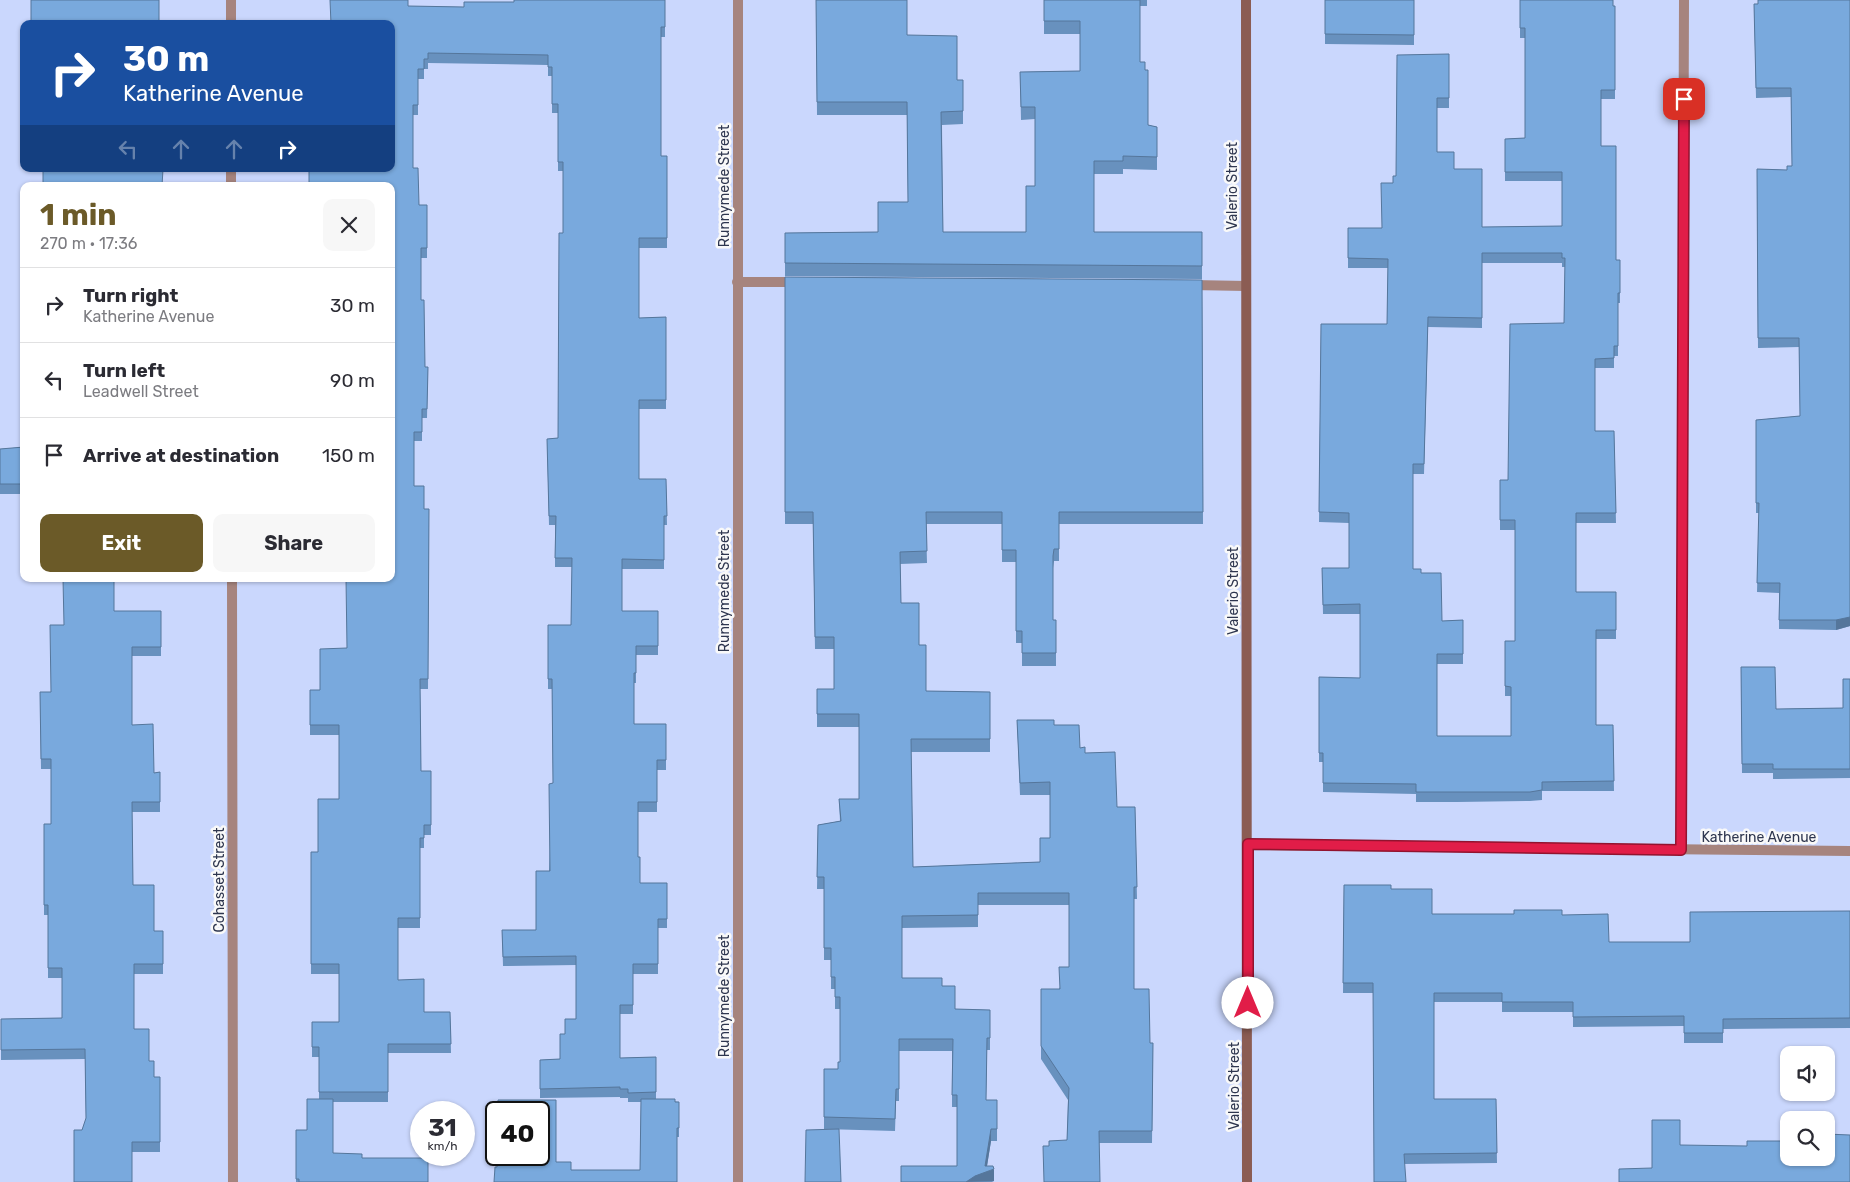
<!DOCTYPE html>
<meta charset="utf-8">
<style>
body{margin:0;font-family:Rubik,sans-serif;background:#f7f7f7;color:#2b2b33;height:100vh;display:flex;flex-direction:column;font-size:19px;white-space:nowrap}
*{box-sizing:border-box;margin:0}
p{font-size:16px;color:#7c7c81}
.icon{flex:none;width:28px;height:28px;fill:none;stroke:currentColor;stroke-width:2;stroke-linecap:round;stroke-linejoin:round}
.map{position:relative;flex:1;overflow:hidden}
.sheet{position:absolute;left:20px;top:182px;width:375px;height:400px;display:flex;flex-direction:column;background:#fff;border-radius:10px;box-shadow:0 1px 4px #0004}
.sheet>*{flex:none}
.hud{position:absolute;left:20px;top:20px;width:375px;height:152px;border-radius:10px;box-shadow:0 1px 4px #0004;background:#1a4fa0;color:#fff;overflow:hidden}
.fabs{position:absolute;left:1780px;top:1046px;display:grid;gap:10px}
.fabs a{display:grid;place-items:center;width:55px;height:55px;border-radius:10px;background:#fff;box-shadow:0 1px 4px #0004;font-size:25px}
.speed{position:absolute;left:410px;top:1101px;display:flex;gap:10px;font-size:25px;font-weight:700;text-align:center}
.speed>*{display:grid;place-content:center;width:65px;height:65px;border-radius:50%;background:#fff;box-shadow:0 1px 4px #0004;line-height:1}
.speed small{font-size:12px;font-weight:400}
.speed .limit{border:2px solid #111;border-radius:8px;background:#fff;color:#111}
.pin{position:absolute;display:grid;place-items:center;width:42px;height:42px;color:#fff;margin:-21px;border-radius:10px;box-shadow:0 2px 8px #0006}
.me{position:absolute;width:55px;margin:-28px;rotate:0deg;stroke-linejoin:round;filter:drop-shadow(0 0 4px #0008)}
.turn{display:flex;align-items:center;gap:18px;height:105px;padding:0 20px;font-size:22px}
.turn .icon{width:65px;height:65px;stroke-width:2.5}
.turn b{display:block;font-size:35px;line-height:42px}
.lanes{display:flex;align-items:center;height:48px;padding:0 20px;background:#0003;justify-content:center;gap:25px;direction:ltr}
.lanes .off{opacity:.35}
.round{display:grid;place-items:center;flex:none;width:52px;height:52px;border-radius:10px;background:#f7f7f7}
.summary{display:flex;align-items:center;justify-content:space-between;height:85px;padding:0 20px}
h1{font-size:30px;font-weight:700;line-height:38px;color:#6b5a28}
.primary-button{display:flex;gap:10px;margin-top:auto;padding:10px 20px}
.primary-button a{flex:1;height:58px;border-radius:10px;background:#6b5a28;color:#fff;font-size:20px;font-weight:700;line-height:58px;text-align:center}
.primary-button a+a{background:#f7f7f7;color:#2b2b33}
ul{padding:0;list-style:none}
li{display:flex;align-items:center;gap:15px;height:75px;padding:0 20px;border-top:1px solid #e1e1e2}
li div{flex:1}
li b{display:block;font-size:19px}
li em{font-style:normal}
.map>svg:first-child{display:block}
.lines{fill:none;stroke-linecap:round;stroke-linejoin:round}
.lane{stroke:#a6847e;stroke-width:10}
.street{stroke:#a6847e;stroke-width:10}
.secondary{stroke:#8b5c53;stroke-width:10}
.wall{fill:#6891be;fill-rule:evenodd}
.shaded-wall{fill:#55769b}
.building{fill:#79a9dd;stroke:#55769b;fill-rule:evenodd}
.route-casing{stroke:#92132f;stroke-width:12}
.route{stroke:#e11d48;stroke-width:9}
.labels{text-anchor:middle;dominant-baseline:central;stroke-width:5;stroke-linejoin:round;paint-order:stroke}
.street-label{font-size:14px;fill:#2e364f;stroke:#f9f9f9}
</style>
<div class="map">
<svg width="1850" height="1182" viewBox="0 0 1850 1182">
<rect width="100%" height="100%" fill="#cad7fd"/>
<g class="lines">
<g class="lane">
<path d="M 737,282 L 796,282"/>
<path d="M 1191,285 L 1246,286"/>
</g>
<g class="street">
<path d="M 231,0 L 231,24"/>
<path d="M 231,169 L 231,186"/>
<path d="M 232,579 L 233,1182"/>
<path d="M 1248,845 L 1850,851"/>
<path d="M 1681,851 L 1684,0"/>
<path d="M 738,1182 L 738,0"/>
</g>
<path class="secondary" d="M 1246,0 L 1247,1182"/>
</g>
<g class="wall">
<path d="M 665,0 L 665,37 L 661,37 L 661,156 L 667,156 L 667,248 L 639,248 L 639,318 L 666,317 L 666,409 L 639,409 L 639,479 L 666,479 L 667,525 L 664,525 L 664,569 L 622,569 L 622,611 L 658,611 L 658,655 L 636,655 L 636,683 L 634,683 L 634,724 L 666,724 L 666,770 L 657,770 L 657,812 L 638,812 L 638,857 L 640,883 L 667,883 L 667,928 L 658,928 L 658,974 L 633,974 L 633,1014 L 620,1014 L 620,1058 L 656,1057 L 656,1099 L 679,1102 L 679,1137 L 677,1137 L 677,1182 L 494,1182 L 556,1162 L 571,1170 L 640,1170 L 641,1102 L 628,1102 L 628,1098 L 620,1098 L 620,1097 L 540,1098 L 540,1060 L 560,1059 L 565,1034 L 576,1019 L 576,965 L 503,966 L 502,930 L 536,930 L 549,871 L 553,783 L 552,689 L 548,689 L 548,625 L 571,625 L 572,567 L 555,567 L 555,525 L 549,525 L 547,439 L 558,438 L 563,233 L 563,171 L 558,171 L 558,113 L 552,113 L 552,76 L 548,76 L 548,65 L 428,63 L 428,69 L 424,69 L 424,79 L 418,79 L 418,115 L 413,115 L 413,168 L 419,205 L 427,205 L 427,258 L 421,258 L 421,300 L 425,367 L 428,367 L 427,418 L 422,418 L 422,441 L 414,441 L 414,486 L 424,509 L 429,509 L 428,689 L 420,689 L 421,771 L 431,771 L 431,835 L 424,835 L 424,848 L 420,848 L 420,928 L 398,928 L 398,980 L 424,1012 L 450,1012 L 451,1053 L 388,1053 L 388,1102 L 333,1102 L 333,1153 L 362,1158 L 428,1182 L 296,1182 L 296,1130 L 307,1130 L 319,1099 L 319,1057 L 312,1057 L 312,1022 L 339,1022 L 339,974 L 311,974 L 311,931 L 318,852 L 339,799 L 339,735 L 310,735 L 310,690 L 320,690 L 347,648 L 408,6 L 464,7 L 514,2 Z"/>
<path d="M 816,0 L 907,35 L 957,80 L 963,80 L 963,124 L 942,125 L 943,232 L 1026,232 L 1035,186 L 1035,119 L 1021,120 L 1020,72 L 1080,71 L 1080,34 L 1044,34 L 1044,0 L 1147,0 L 1147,6 L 1140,6 L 1140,62 L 1145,70 L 1148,125 L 1157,127 L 1157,170 L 1123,169 L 1123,174 L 1094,174 L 1094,232 L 1202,232 L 1202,279 L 785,276 L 785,233 L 878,232 L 908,202 L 907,115 L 817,115 Z"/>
<path d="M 1325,0 L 1414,0 L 1414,45 L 1325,44 Z"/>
<path d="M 1520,0 L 1615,6 L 1615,99 L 1601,99 L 1601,146 L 1616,260 L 1620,260 L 1620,303 L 1618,303 L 1618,356 L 1614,356 L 1614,368 L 1595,368 L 1595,431 L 1614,431 L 1616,523 L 1576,523 L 1576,592 L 1616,592 L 1616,639 L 1596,639 L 1596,725 L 1613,725 L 1614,791 L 1542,791 L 1542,800 L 1530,801 L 1457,802 L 1416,802 L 1416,794 L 1323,792 L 1323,762 L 1319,762 L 1319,677 L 1360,678 L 1360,614 L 1323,614 L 1322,568 L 1349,568 L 1349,523 L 1319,522 L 1321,324 L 1387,324 L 1388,268 L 1348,268 L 1348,228 L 1382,228 L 1393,183 L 1449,54 L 1449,108 L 1437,108 L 1437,152 L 1454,169 L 1482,227 L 1562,226 L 1562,181 L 1505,181 L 1505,139 L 1525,138 L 1525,38 L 1520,38 ZM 1482,263 L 1562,263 L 1562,267 L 1565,267 L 1564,323 L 1508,480 L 1500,480 L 1500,530 L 1515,530 L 1515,641 L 1505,641 L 1505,696 L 1511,696 L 1511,736 L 1437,736 L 1437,664 L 1463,664 L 1463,620 L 1442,621 L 1421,573 L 1413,569 L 1413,474 L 1424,474 L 1428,327 L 1482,328 Z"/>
<path d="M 1850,0 L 1850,626 L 1836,630 L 1779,629 L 1779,593 L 1757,592 L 1759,513 L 1756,513 L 1756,420 L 1800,416 L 1799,347 L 1758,348 L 1757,169 L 1787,170 L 1792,166 L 1791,97 L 1756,98 L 1754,4 Z"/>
<path d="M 785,277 L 1202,280 L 1203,524 L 1059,524 L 1059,561 L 1054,561 L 1053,568 L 1053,620 L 1056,620 L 1056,666 L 1022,666 L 1022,643 L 1016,643 L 1016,562 L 1002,562 L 1002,524 L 926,524 L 927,563 L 900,564 L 901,603 L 919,645 L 926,691 L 990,692 L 990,752 L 911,752 L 913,867 L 1040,862 L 1050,838 L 1050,795 L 1020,795 L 1017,720 L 1054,725 L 1085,753 L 1117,807 L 1135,807 L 1137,899 L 1134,899 L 1134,989 L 1150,1043 L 1153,1043 L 1152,1143 L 1099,1143 L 1049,1146 L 1067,1140 L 1068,1100 L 1041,1059 L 1041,989 L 1059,989 L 1069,967 L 1069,905 L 978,905 L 978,927 L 902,928 L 902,978 L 942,986 L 955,1009 L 990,1010 L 990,1050 L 987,1050 L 986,1100 L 997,1100 L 997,1141 L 991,1141 L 987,1166 L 994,1181 L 992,1182 L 901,1182 L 957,1166 L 957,1107 L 952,1107 L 952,1051 L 899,1051 L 899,1101 L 896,1101 L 895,1131 L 824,1129 L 824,1069 L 838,1069 L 840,1062 L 840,1009 L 835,1009 L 835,989 L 831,989 L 831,960 L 824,960 L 824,889 L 817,889 L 818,825 L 840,821 L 839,799 L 859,799 L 859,727 L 817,727 L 817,689 L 834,689 L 834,649 L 815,649 L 813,524 L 785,524 Z"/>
<path d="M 24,447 L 24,494 L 0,494 L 0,449 Z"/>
<path d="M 114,611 L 161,611 L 161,656 L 132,656 L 132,725 L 154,773 L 160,772 L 160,812 L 132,812 L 133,885 L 154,931 L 163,931 L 163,974 L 134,974 L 134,1029 L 149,1061 L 154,1077 L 160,1077 L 160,1152 L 132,1152 L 82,1130 L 86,1119 L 85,1059 L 1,1060 L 1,1019 L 62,1018 L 62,978 L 48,978 L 48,915 L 44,915 L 44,824 L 51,824 L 51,769 L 41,769 L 40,692 L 51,692 L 64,625 Z"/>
<path d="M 1741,667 L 1776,709 L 1843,708 L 1850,679 L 1850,778 L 1773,779 L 1773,773 L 1742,773 Z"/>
<path d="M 1344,885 L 1391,889 L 1432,914 L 1562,915 L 1609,942 L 1690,942 L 1850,911 L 1850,1028 L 1723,1029 L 1723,1043 L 1684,1043 L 1684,1026 L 1573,1027 L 1573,1012 L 1502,1012 L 1502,1002 L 1434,1002 L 1434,1099 L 1496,1099 L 1497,1163 L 1404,1164 L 1373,993 L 1343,993 Z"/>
</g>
<g class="shaded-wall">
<path d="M 1850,617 L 1850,626 L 1836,630 L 1836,620 Z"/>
<path d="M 991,1129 L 991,1141 L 986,1172 L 994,1169 L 994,1181 L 966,1182 L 985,1166 Z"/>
</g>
<g class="building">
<rect x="31" y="0" width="128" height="24"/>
<path d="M 330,0 L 408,0 L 408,6 L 464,7 L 464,2 L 514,2 L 514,0 L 665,0 L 665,27 L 661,27 L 661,156 L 667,156 L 667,238 L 639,238 L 639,318 L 666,317 L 666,400 L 639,400 L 639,479 L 666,479 L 667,516 L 664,516 L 664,560 L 622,559 L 622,611 L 658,611 L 658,646 L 636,646 L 636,673 L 634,673 L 634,724 L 666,724 L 666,760 L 657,760 L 657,802 L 638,802 L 638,857 L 640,857 L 640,883 L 667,883 L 667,919 L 658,919 L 658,964 L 633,964 L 633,1005 L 620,1005 L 620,1058 L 656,1057 L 656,1092 L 628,1093 L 628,1089 L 620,1089 L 620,1087 L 540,1089 L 540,1060 L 560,1059 L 560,1034 L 565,1034 L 565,1019 L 576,1019 L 576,956 L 503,957 L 502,930 L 536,930 L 536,871 L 550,871 L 549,784 L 553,783 L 552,679 L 548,679 L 548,625 L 571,625 L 572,558 L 555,558 L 556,516 L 549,516 L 547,439 L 558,438 L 559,233 L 563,233 L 563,162 L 558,162 L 558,104 L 552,104 L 552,67 L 548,67 L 548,55 L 428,53 L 428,59 L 424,59 L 424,69 L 418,69 L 418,105 L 413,105 L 413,168 L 418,168 L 419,205 L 427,205 L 427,248 L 421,248 L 421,300 L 424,300 L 425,367 L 428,367 L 427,409 L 422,409 L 422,432 L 414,432 L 414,486 L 424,486 L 424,509 L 429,509 L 428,679 L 420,679 L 421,771 L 431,771 L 431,825 L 424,825 L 424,838 L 420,838 L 420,918 L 398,918 L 398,980 L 424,979 L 424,1012 L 450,1012 L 451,1044 L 388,1044 L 388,1092 L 319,1092 L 319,1047 L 312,1047 L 312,1022 L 339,1022 L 339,964 L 311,964 L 311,852 L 318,852 L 318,799 L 339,799 L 339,725 L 310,725 L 310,690 L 320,690 L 320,649 L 347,648 L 346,579 L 391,579 L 391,186 L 309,186 L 309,169 L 391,169 L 391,24 L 331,24 Z"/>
<path d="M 816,0 L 907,0 L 907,35 L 957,36 L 957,80 L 963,80 L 963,111 L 941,112 L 943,232 L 1026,232 L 1026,186 L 1035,186 L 1035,107 L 1021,107 L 1020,72 L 1080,71 L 1080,21 L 1044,21 L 1044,0 L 1140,0 L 1140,62 L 1145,62 L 1145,70 L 1148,70 L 1148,125 L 1157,127 L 1157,157 L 1123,156 L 1123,161 L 1094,161 L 1094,232 L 1202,232 L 1202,266 L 785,263 L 785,233 L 878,232 L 878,202 L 908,202 L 907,102 L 817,102 Z"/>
<path d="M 1325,0 L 1414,0 L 1414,35 L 1325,34 Z"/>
<path d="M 1520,0 L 1613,0 L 1613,6 L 1615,6 L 1615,90 L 1601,90 L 1601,146 L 1616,146 L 1616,260 L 1620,260 L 1620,293 L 1618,293 L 1618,346 L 1614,346 L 1614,358 L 1595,359 L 1595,431 L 1614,431 L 1616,513 L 1576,513 L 1576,592 L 1616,592 L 1616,630 L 1596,630 L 1596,725 L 1613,725 L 1614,781 L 1542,782 L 1542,790 L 1530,792 L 1416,792 L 1416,784 L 1323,783 L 1323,753 L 1319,753 L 1319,677 L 1360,678 L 1360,604 L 1323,605 L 1322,568 L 1349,568 L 1349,513 L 1319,512 L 1321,324 L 1387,324 L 1388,259 L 1348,258 L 1348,228 L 1382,228 L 1381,183 L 1393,183 L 1393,176 L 1396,176 L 1397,55 L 1449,54 L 1449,98 L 1437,98 L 1437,152 L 1454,152 L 1454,169 L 1482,169 L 1482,227 L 1562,226 L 1562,172 L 1505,172 L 1505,139 L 1525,138 L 1525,28 L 1520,28 ZM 1482,253 L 1562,253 L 1562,258 L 1565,258 L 1564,323 L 1510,324 L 1508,480 L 1500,480 L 1500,520 L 1515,520 L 1515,641 L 1505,641 L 1505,686 L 1511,687 L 1511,736 L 1437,736 L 1437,654 L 1463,654 L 1463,620 L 1442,621 L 1441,573 L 1421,573 L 1421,569 L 1413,569 L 1413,464 L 1424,464 L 1428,317 L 1482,318 Z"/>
<path d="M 1758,0 L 1850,0 L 1850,617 L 1836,620 L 1779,620 L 1780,583 L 1757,583 L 1759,503 L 1756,503 L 1756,420 L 1800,416 L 1799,338 L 1758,338 L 1757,169 L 1787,170 L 1787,166 L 1792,166 L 1791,88 L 1756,88 L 1754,4 L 1758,4 Z"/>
<path d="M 43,169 L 163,169 L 162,186 L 43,186 Z"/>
<path d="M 785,277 L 1202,280 L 1203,512 L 1059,512 L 1059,549 L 1054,549 L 1053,556 L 1053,620 L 1056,620 L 1056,653 L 1022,653 L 1022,631 L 1016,631 L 1016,550 L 1002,550 L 1002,512 L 926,512 L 927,551 L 900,552 L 901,603 L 919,603 L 919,645 L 926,645 L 926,691 L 990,692 L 990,739 L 911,739 L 913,867 L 1040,862 L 1040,838 L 1050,838 L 1050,782 L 1020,783 L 1017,720 L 1054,720 L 1054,725 L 1079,725 L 1080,748 L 1085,747 L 1085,753 L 1115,752 L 1117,807 L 1135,807 L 1137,887 L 1134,887 L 1134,989 L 1149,989 L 1150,1043 L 1153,1043 L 1152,1131 L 1099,1131 L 1100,1182 L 1044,1182 L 1043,1146 L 1049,1146 L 1049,1141 L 1067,1140 L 1069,1088 L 1041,1046 L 1041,989 L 1060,989 L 1059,967 L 1069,967 L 1069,893 L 978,893 L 978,915 L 902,916 L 902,978 L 942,978 L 942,986 L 955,986 L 955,1009 L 990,1010 L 990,1038 L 987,1038 L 986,1100 L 997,1100 L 997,1129 L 991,1129 L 985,1166 L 993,1166 L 994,1169 L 975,1176 L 966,1182 L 901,1182 L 901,1166 L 957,1166 L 957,1095 L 952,1095 L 953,1039 L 899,1039 L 899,1089 L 896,1089 L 895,1119 L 824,1117 L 824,1069 L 838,1069 L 838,1062 L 840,1062 L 840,997 L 835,997 L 835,977 L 831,977 L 831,948 L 824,948 L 824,877 L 817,877 L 818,825 L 841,821 L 839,799 L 859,799 L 859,714 L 817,714 L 817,689 L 834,689 L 834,637 L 815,637 L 813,512 L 785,512 Z"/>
<path d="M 24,447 L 24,484 L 0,484 L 0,449 Z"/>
<path d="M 63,579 L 114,579 L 114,611 L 161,611 L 161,647 L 132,647 L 132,725 L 153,724 L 154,773 L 160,772 L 160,802 L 132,802 L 133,885 L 154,885 L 154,931 L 163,931 L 163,964 L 134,964 L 134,1029 L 149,1029 L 149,1061 L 154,1061 L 154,1077 L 160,1077 L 160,1142 L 132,1142 L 132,1182 L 74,1182 L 74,1130 L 82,1130 L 86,1118 L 85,1049 L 1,1050 L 1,1019 L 62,1018 L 62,968 L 48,968 L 48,905 L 44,905 L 44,824 L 51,824 L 51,759 L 41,759 L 40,692 L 51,692 L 50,625 L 64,625 Z"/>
<path d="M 1741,667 L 1775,667 L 1776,709 L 1843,708 L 1843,679 L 1850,679 L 1850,769 L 1773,769 L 1773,764 L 1742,764 Z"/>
<path d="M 1344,885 L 1391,885 L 1391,889 L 1432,889 L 1432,914 L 1514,914 L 1514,910 L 1562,910 L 1562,915 L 1608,914 L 1609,942 L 1690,942 L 1690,912 L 1850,911 L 1850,1018 L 1723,1019 L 1723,1033 L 1684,1033 L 1684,1016 L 1573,1017 L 1573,1002 L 1502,1002 L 1502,993 L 1434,993 L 1434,1099 L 1496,1099 L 1497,1153 L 1404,1154 L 1406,1182 L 1374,1182 L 1373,983 L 1343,983 Z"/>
<path d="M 307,1099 L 333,1099 L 333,1153 L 362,1154 L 362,1158 L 428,1158 L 428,1182 L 299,1182 L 299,1179 L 296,1179 L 296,1130 L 307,1130 Z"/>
<path d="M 641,1099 L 675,1099 L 675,1102 L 679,1102 L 679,1128 L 677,1128 L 677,1182 L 494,1182 L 495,1167 L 497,1167 L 497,1155 L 539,1155 L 539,1112 L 498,1112 L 498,1100 L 556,1100 L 556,1162 L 571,1162 L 571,1170 L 640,1170 Z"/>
<path d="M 1652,1120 L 1680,1120 L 1680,1145 L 1747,1146 L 1747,1141 L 1789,1141 L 1789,1158 L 1826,1158 L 1826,1134 L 1850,1135 L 1850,1182 L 1619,1182 L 1619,1169 L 1652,1168 Z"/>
<path d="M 839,1129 L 841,1182 L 805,1182 L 806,1130 Z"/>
</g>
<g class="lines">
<defs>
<path id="route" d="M 1248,1003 L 1248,844 L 1681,850 L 1684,99"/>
</defs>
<use href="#route" class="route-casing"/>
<use href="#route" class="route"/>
</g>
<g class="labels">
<g class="street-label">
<text transform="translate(724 186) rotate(-90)">Runnymede Street</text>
<text transform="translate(1232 186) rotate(-90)">Valerio Street</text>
<text transform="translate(724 591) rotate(-90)">Runnymede Street</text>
<text transform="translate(1233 591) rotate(-90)">Valerio Street</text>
<text x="1759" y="837">Katherine Avenue</text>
<text transform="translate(219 880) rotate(-90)">Cohasset Street</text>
<text transform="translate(724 996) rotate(-90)">Runnymede Street</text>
<text transform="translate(1234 1086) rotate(-90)">Valerio Street</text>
</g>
</g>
</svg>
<div class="fabs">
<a><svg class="icon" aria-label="sound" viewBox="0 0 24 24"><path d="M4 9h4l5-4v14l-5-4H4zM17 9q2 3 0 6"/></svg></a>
<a><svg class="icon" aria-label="search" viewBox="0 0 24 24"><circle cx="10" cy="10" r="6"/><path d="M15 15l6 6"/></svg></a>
</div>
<div class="speed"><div>31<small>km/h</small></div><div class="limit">40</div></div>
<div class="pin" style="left:1684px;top:99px;background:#d93025"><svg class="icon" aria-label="arrive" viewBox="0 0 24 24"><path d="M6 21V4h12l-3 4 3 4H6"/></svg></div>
<svg class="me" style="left:1248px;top:1003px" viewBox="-20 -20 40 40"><circle r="19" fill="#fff"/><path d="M0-13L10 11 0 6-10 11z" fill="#e11d48"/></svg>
<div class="hud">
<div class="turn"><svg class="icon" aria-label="right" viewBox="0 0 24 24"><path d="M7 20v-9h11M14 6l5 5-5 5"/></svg><div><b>30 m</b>Katherine Avenue</div></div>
<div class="lanes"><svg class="icon off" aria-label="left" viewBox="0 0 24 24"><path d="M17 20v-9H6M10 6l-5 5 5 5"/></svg><svg class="icon off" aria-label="ahead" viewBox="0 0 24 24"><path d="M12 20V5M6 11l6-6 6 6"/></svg><svg class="icon off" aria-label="ahead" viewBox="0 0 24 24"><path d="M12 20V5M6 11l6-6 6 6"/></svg><svg class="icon" aria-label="right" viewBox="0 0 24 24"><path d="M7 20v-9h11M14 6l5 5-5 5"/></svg></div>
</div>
<section class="sheet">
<div class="summary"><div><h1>1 min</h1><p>270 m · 17:36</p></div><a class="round"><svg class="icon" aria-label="close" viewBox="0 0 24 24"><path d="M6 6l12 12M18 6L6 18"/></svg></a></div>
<ul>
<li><svg class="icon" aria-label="right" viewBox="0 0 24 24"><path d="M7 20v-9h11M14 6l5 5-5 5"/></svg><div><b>Turn right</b><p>Katherine Avenue</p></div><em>30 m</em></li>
<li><svg class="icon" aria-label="left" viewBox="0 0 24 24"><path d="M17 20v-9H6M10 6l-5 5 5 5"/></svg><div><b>Turn left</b><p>Leadwell Street</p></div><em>90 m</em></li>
<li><svg class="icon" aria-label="arrive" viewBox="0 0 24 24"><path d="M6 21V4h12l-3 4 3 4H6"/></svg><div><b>Arrive at destination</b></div><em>150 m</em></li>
</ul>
<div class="primary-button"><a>Exit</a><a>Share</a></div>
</section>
</div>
